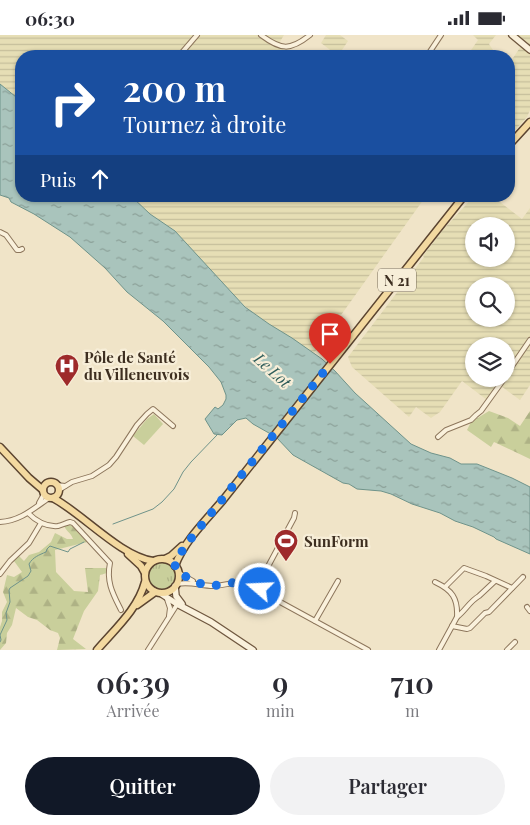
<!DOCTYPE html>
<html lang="fr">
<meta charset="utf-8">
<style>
body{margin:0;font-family:"Playfair Display",serif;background:#f2f2f3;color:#2b2b33;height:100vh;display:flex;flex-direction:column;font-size:19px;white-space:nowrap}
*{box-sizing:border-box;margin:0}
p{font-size:16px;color:#7c7c81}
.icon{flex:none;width:28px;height:28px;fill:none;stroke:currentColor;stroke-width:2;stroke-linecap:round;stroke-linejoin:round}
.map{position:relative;height:615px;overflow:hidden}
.panel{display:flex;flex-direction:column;background:#fff;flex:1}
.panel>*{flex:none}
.guide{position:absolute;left:15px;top:15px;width:500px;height:152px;border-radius:20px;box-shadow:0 1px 4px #0004;background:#1a4fa0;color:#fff;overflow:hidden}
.buttons{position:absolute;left:465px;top:182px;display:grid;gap:10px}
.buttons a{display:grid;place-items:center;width:50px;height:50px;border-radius:50%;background:#fff;box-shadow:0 1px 4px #0004;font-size:25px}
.pin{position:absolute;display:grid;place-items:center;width:42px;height:42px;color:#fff;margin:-51px -21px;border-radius:50% 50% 50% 0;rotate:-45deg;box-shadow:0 0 5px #0007}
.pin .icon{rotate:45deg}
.me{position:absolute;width:55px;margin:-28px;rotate:289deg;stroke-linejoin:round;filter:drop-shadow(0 0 4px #0008)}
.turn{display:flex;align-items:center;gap:18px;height:105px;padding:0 25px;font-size:22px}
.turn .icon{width:65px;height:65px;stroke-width:2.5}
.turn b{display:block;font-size:35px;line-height:42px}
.then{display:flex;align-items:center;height:48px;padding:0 25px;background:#0003;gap:10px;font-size:19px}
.eta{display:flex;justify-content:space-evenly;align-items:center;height:85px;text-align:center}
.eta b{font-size:30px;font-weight:600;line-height:35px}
.button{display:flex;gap:10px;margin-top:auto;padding:10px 25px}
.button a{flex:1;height:58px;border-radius:30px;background:#111827;color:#fff;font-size:20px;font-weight:600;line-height:58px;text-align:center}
.button a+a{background:#f2f2f3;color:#2b2b33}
.status{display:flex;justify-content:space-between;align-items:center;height:35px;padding:0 25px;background:#fff;direction:ltr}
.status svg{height:14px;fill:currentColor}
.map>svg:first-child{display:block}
.farmland{fill:url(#farmland-rules);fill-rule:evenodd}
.grass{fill:url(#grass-tufts)}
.forest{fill:url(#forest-firs)}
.pitch{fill:#c9cf9b}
.water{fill:url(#water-ripples);stroke:#6f938a}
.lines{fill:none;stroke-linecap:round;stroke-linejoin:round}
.stream{stroke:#6f938a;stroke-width:1}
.minor-casing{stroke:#8d765c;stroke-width:6}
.secondary-casing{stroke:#6f573f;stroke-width:8}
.primary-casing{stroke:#5b4430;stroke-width:9}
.minor{stroke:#faf1dc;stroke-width:4}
.secondary{stroke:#faf1dc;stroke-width:5.5}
.primary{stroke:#f3d9a0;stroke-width:6}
.route{stroke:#1a73e8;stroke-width:9;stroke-dasharray:0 16.2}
.labels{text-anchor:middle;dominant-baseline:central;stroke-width:4.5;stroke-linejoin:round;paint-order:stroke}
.shield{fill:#f7eed8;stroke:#756857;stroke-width:1}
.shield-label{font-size:14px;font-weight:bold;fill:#3d2e20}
.poi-label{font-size:15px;font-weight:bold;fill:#3d2e20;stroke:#f7eed8;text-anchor:start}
.water-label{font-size:16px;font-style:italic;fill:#2f5d5a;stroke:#f7eed8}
</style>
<div class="status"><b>06:30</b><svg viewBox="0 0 49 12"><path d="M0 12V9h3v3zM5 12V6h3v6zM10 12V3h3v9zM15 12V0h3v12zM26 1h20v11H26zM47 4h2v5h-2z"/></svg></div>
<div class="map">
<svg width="530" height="615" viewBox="0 0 530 615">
<defs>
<pattern id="farmland-rules" width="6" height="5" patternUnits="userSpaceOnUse" patternTransform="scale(1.25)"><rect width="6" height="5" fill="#e6deb5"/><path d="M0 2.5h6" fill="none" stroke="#c6bf9b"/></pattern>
<pattern id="grass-tufts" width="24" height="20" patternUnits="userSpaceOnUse" patternTransform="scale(1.25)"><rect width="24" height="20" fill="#c9cf9b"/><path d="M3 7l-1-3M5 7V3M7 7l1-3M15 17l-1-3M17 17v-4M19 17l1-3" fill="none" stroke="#aeb285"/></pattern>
<pattern id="forest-firs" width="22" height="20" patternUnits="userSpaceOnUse" patternTransform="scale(1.25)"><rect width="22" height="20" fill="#c9cf9b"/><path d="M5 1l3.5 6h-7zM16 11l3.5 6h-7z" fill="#aeb285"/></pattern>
<pattern id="water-ripples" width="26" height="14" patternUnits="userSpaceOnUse" patternTransform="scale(1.25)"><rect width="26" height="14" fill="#a9c4bc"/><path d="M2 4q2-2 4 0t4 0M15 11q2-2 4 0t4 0" fill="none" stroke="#8ba098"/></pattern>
</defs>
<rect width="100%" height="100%" fill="#f0e4c8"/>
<g class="farmland">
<path d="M 0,0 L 284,0 L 278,10 L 291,21 L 21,21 L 21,66 L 0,49 Z"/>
<path d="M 326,0 L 340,0 L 348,6 L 338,21 L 321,8 Z"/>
<path d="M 473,0 L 496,0 L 489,9 L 497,21 L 467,21 L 478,5 Z"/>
<path d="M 515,0 L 530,0 L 530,75 L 527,82 L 509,102 L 509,29 L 523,8 Z"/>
<path d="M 131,161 L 426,161 L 314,318 L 269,289 L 248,274 L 222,248 L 175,196 L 150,179 Z"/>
<path d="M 474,161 L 492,161 L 522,184 L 530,173 L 530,303 L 506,337 L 506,311 L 474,311 L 474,344 L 502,344 L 487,365 L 462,346 L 440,377 L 431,383 L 416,372 L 409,382 L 352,332 L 348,322 L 424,222 L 423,221 L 442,196 ZM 474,191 L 506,191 L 506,224 L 474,224 ZM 474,251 L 506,251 L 506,284 L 474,284 Z"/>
<path d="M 530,308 L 530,350 L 520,365 L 501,351 Z"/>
</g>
<circle class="grass" cx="161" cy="541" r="14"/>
<g class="forest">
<path d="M 489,376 L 508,383 L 520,391 L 530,376 L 530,424 L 494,407 L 491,412 L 467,395 L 471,387 Z"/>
<path d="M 71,490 L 87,507 L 55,515 L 56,537 L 74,556 L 88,557 L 85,533 L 106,533 L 107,538 L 100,540 L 98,556 L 84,576 L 73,604 L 86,614 L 57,615 L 60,603 L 58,598 L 50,595 L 37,585 L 28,582 L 16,573 L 12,590 L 7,598 L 6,608 L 0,615 L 0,592 L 2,586 L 2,577 L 7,567 L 3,557 L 7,540 L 14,542 L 22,537 L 14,526 L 18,520 L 24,526 L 29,520 L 39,517 L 51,507 L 55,498 L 67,504 L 73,504 C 71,498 67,497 64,491 Z"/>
</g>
<path class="pitch" d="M 154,379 L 163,389 L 144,410 L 133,401 L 147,384 Z"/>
<path class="water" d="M 0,49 L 21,66 L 21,161 L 131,161 L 150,179 L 175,196 L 245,272 L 269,289 L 292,303 L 322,324 L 335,336 L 355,358 L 411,409 L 431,418 L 450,423 L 461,429 L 477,429 L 512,443 L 530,452 L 530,519 L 496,504 L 494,502 L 473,492 L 455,486 L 440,478 L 412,469 L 391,459 L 381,456 L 357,454 L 349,449 L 343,448 L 293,420 L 276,402 L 253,389 L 246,383 L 237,385 L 222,400 L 214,399 L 205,384 L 215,372 L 218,374 L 223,370 L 226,364 L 226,360 L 221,347 L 209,332 L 163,286 L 127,257 L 105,233 L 70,202 L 34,179 L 11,167 L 9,163 L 0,160 Z"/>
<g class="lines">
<g class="stream">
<path d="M 113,489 L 153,474 L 162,467 L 174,454 L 183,437 L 191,427 L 217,400"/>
<path d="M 0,607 L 1,605 L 0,600 L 7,585 L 6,578 L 10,567 L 9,555 L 10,553 L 28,541 L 31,536 L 29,529 C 33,522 39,520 46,517 L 47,514 L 50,511 L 68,517 L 70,514 L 84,507"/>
</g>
<defs>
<g id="minor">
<path d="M 261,0 C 281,15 290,16 310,0"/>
<path d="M 179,21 L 197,0"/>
<path d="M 427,21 L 441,0"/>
<path d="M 0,197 L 6,200 L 17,215 L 20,215 L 22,214"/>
<path d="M 506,340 L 530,305"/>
<path d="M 438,402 L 446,395 L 471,385 L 476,380 L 481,376 L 504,344"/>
<path d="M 57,450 L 65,451"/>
<path d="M 59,455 L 72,447 L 92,441 L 109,430 L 116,422 L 137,390 L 147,379 L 153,374 L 173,391"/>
<path d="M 39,468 L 44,459"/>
<path d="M 28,478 C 36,486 47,492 58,491 C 62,490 66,488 70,487 L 73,488 L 110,528 C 106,547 113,559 121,575"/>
<path d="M 0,487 C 20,486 33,474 49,463"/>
<path d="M 179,538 L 193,546"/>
<path d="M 0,539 L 10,526 L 29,508 L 41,488"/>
<path d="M 435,547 C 452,555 458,563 457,582 L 439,615"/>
<path d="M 177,549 C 190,546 201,551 213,551 C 231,550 235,544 253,552"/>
<path d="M 258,550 L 294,483 L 295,478"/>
<circle cx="256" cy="554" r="4"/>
<path d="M 445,552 L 464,533 L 486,541 L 512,553"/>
<path d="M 260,556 L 368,615"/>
<path d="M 167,564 L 170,573 L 169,581"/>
<path d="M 527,572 L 530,576"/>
<path d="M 457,582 C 465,576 470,566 479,561 L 495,546"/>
<path d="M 315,586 L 338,546"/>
<path d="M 452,591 L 467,594 L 470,593 L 485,578 L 489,577 L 523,542"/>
<path d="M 148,615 L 178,568"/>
<path d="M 507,615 L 515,607"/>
</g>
<g id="secondary">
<path d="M 512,0 L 530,15"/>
<path d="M 175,551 L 176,561 L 182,569"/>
<path d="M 160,558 L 177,569 L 211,587 L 253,615"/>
</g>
<g id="primary">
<path d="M 509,110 L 530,87"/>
<path d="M 0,412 L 29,443 L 43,455"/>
<circle cx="51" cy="455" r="8"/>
<path d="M 53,463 C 83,479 120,521 153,526"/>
<path d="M 128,519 L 141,531 L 145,538"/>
<circle cx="162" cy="541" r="17"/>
<path d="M 165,524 L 171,521 L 182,511"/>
<path d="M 175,531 C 184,506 207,484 223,465 L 464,161"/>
<path d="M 137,570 L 155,557"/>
<path d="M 97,615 C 115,594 138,574 145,547"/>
</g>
</defs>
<use href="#minor" class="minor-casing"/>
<use href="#secondary" class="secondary-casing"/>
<use href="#primary" class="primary-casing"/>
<use href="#minor" class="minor"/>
<use href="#secondary" class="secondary"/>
<use href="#primary" class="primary"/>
</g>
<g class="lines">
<path class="route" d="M 260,554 L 258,550 L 254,550 L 253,552 L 244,548 L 238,547 L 211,551 L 198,548 L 179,538 L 175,531 L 178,522 L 189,506 L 330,329"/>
</g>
<defs>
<symbol id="hospital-pin" viewBox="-11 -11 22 30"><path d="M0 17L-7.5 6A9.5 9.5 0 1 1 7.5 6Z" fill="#9e2a2b" stroke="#f7eed8"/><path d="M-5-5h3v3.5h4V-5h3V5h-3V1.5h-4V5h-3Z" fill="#fff"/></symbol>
<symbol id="stadium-pin" viewBox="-11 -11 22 30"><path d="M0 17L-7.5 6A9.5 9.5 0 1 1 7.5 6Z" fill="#9e2a2b" stroke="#f7eed8"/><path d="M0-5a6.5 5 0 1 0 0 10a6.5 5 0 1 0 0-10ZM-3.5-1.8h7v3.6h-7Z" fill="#fff"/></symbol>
</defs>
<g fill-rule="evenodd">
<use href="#hospital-pin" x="53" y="317" width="28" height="38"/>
<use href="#stadium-pin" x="272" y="492" width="28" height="38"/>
</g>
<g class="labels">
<rect class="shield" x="378" y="233.5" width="38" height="23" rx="4"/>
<g class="shield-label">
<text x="397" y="245">N 21</text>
</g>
<g class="poi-label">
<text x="84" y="322">Pôle de Santé<tspan x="84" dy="17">du Villeneuvois</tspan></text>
<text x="304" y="506">SunForm</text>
</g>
<g class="water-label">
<text transform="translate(273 335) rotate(42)">Le Lot</text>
</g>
</g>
</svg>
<div class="buttons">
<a><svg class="icon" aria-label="sound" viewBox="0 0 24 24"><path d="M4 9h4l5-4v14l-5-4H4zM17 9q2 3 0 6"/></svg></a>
<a><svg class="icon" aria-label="search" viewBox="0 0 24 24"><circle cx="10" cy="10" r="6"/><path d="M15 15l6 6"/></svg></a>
<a><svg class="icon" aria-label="layers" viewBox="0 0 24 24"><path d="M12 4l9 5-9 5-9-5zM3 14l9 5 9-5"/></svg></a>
</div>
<div class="pin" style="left:330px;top:329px;background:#d93025"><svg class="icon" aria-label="arrive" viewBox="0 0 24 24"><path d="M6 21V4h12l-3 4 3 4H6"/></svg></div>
<svg class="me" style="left:260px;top:554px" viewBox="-20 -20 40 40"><circle r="17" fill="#1a73e8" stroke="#fff" stroke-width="3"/><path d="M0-11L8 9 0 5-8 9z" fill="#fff"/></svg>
<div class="guide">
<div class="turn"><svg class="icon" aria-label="right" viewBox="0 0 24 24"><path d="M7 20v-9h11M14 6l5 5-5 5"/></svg><div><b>200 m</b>Tournez à droite</div></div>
<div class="then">Puis<svg class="icon" aria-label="ahead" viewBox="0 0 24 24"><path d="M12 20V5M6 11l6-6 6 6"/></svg></div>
</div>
</div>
<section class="panel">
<div class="eta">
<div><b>06:39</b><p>Arrivée</p></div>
<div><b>9</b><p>min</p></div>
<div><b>710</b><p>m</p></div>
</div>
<div class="button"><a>Quitter</a><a>Partager</a></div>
</section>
